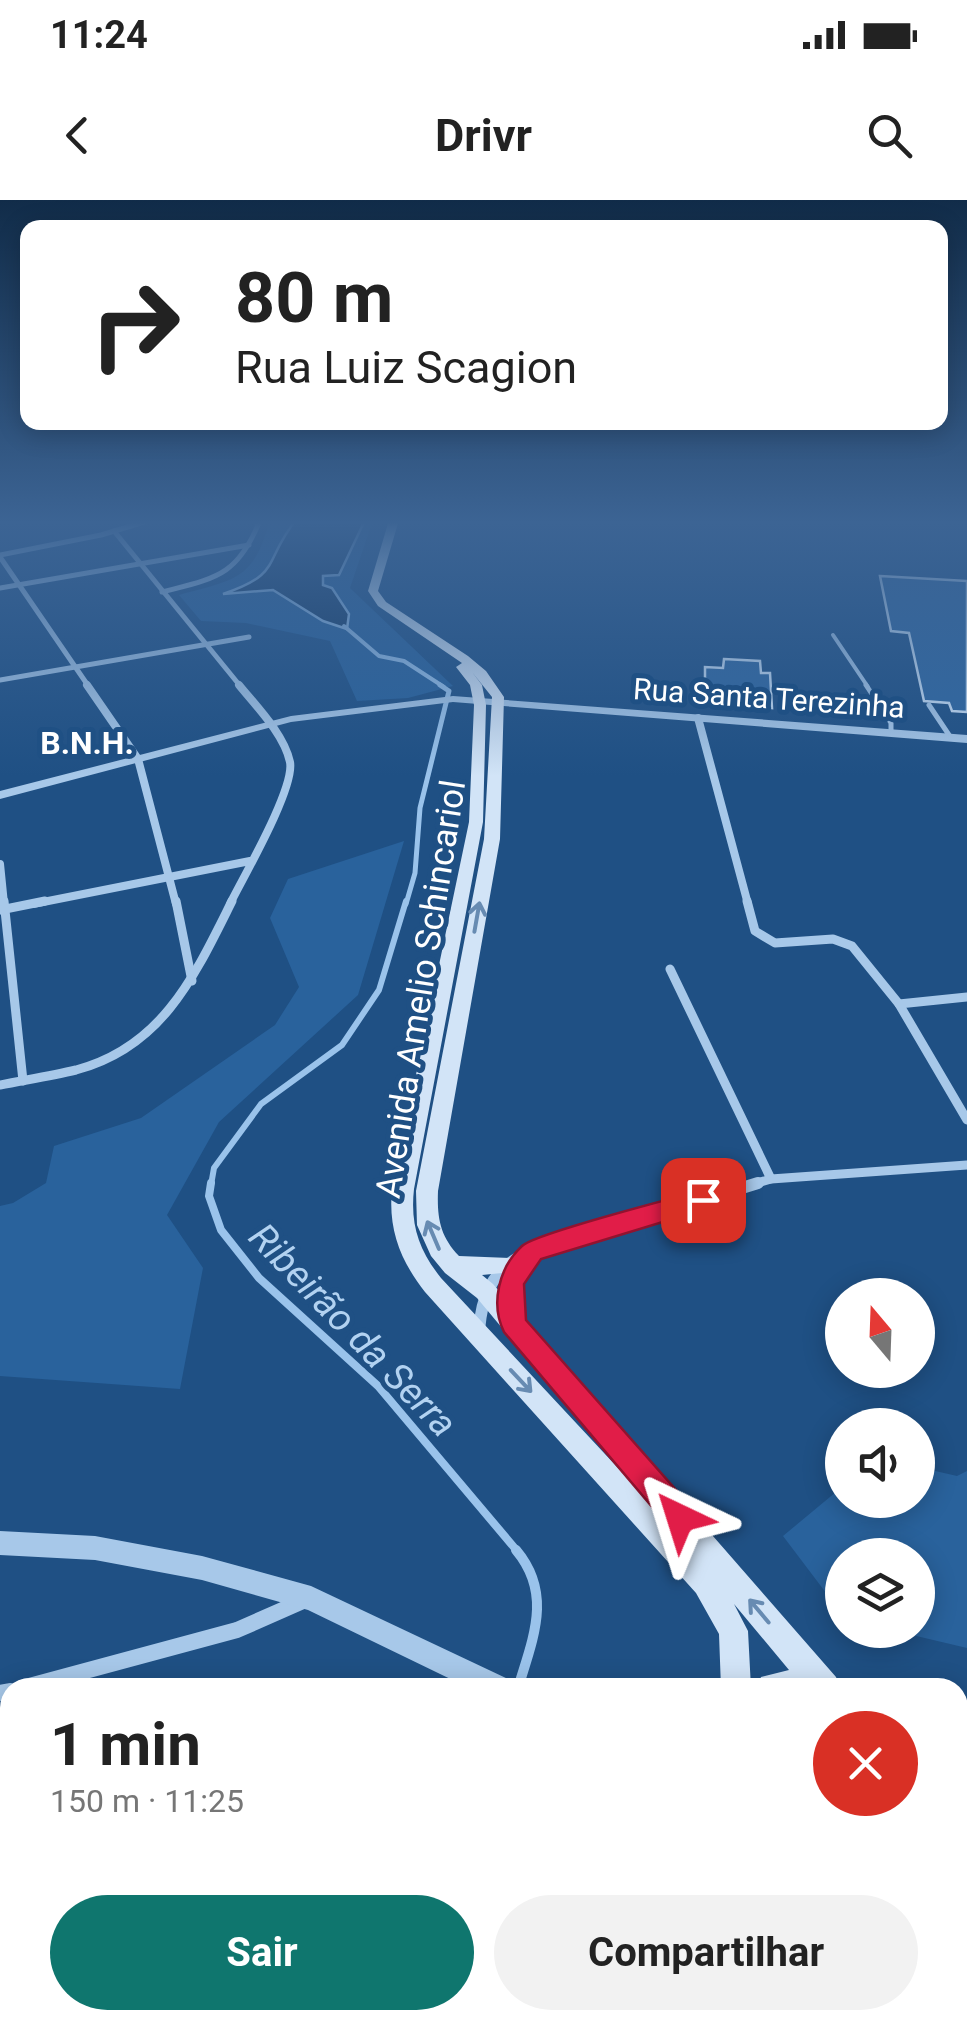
<!DOCTYPE html>
<html lang="pt">
<meta charset="utf-8">
<style>
body{margin:0;font-family:Roboto,sans-serif;background:#f2f2f2;color:#222;height:100vh;display:flex;flex-direction:column;font-size:38px;white-space:nowrap}
*{box-sizing:border-box;margin:0}
p{font-size:32px;color:#767676}
.icon{flex:none;width:55px;height:55px;fill:none;stroke:currentColor;stroke-width:2;stroke-linecap:round;stroke-linejoin:round}
.map{position:relative;flex:1;overflow:hidden}
.sheet{position:absolute;left:0px;top:1478px;width:968px;height:352px;display:flex;flex-direction:column;background:#fff;border-radius:30px 30px 0 0;box-shadow:0 5px 25px #0003}
.sheet>*{flex:none}
.guide{position:absolute;left:20px;top:20px;width:928px;height:210px;border-radius:20px;box-shadow:0 5px 25px #0003;background:#fff;color:#222;overflow:hidden}
.needle{width:65px;rotate:341deg}
.tools{position:absolute;left:825px;top:1078px;display:grid;gap:20px}
.tools a{display:grid;place-items:center;width:110px;height:110px;border-radius:50%;background:#fff;box-shadow:0 5px 25px #0003;font-size:50px}
.pin{position:absolute;display:grid;place-items:center;width:85px;height:85px;color:#fff;margin:-42px;border-radius:20px;box-shadow:0 5px 15px #0006}
.me{position:absolute;width:110px;margin:-55px;rotate:319deg;stroke-linejoin:round;filter:drop-shadow(0 0 8px #0008)}
.turn{display:flex;align-items:center;gap:35px;height:210px;padding:0 50px;font-size:45px}
.turn .icon{width:130px;height:130px;stroke-width:2.5}
.turn b{display:block;font-size:70px;line-height:85px}
.round{display:grid;place-items:center;flex:none;width:105px;height:105px;border-radius:52px;background:#f2f2f2}
.overview{display:flex;align-items:center;justify-content:space-between;height:170px;padding:0 50px}
h1{font-size:60px;font-weight:700;line-height:75px}
.primary-button{display:flex;gap:20px;margin-top:auto;padding:20px 50px}
.primary-button a{flex:1;height:115px;border-radius:60px;background:#0f766e;color:#fff;font-size:40px;font-weight:700;line-height:115px;text-align:center}
.primary-button a+a{background:#f2f2f2;color:#222}
.status{display:flex;justify-content:space-between;align-items:center;height:70px;padding:0 50px;background:#fff;direction:ltr}
.status svg{height:28px;fill:currentColor}
header{display:flex;justify-content:space-between;align-items:center;height:130px;padding:0 50px;background:#fff;font-size:45px;font-weight:700}
.map>svg:first-child{display:block}
.green{fill:#29629c}
.water{fill:#153a63;stroke:#9ac3eb;stroke-width:2.5}
.lines{fill:none;stroke-linecap:round;stroke-linejoin:round}
.stream-far4{stroke:#9ac3eb;stroke-width:4}
.stream-far3{stroke:#9ac3eb;stroke-width:5}
.stream-far2{stroke:#9ac3eb;stroke-width:6}
.stream-far1{stroke:#9ac3eb;stroke-width:8}
.stream{stroke:#9ac3eb;stroke-width:10}
.building{fill:#2f67a1;stroke:#cbe1f7;stroke-width:2.5}
.service-far1{stroke:#a7c8e9;stroke-width:4}
.service{stroke:#a7c8e9;stroke-width:5}
.minor-far4{stroke:#a7c8e9;stroke-width:5}
.minor-far3{stroke:#a7c8e9;stroke-width:8}
.minor-far2{stroke:#a7c8e9;stroke-width:9}
.minor-far1{stroke:#a7c8e9;stroke-width:12}
.minor{stroke:#a7c8e9;stroke-width:16}
.tertiary{fill:#a7c8e9;fill-rule:evenodd}
.secondary{fill:#d2e4f7;fill-rule:evenodd}
.oneway{stroke:#678bb2}
.route{fill:#e11d48;stroke:#92132f;stroke-width:2.5}
.labels{text-anchor:middle;dominant-baseline:central;stroke-width:10;stroke-linejoin:round;paint-order:stroke}
.far-street-label{font-size:30px;fill:#fff;stroke:#1f5084}
.far-neighbourhood-label{font-size:32px;font-weight:bold;fill:#fff;stroke:#1f5084}
.street-label{font-size:35px;fill:#fff;stroke:#1f5084}
.water-label{font-size:38px;font-style:italic;fill:#b2d2f1;stroke:#1f5084}
</style>
<div class="status"><b>11:24</b><svg viewBox="0 0 49 12"><path d="M0 12V9h3v3zM5 12V6h3v6zM10 12V3h3v9zM15 12V0h3v12zM26 1h20v11H26zM47 4h2v5h-2z"/></svg></div>
<header><svg class="icon" aria-label="back" viewBox="0 0 24 24"><path d="M15 5l-7 7 7 7"/></svg>Drivr<svg class="icon" aria-label="search" viewBox="0 0 24 24"><circle cx="10" cy="10" r="6"/><path d="M15 15l6 6"/></svg></header>
<div class="map">
<svg width="967" height="1829" viewBox="0 0 967 1829">
<rect width="100%" height="100%" fill="#1f5084"/>
<g class="green">
<path d="M 270,320 L 373,320 L 350,388 L 453,486 L 408,498 L 357,501 L 330,441 L 246,423 L 201,421 L 179,395 C 236,379 253,381 270,320 Z"/>
<path d="M 404,641 L 358,795 L 219,922 L 167,1015 L 203,1068 L 180,1189 L 0,1176 L 0,1006 L 13,1003 L 46,983 L 54,946 L 141,918 L 275,825 L 299,787 L 270,718 L 288,679 Z"/>
<path d="M 918,1267 L 957,1276 L 967,1271 L 967,1448 L 891,1430 L 918,1430 L 918,1355 L 842,1355 L 842,1414 L 783,1336 L 842,1287 L 842,1300 L 918,1300 Z"/>
</g>
<path class="water" d="M 296,320 L 365,320 L 339,375 L 323,376 L 323,385 L 332,388 L 349,414 L 347,429 L 323,421 L 273,390 L 223,394 C 283,374 263,361 296,320 Z"/>
<g class="lines">
<path class="stream-far4" d="M 344,426 L 379,456 L 404,461 L 444,487"/>
<path class="stream-far3" d="M 406,704 L 415,673 L 420,608 L 449,491 L 440,485"/>
<path class="stream-far2" d="M 211,985 L 214,968 L 261,904 L 342,845 L 379,790 L 406,701"/>
<path class="stream-far1" d="M 211,983 L 209,996 L 221,1030 L 259,1078 L 378,1186 L 518,1352"/>
<g class="stream">
<path d="M 516,1350 C 553,1394 533,1438 518,1488"/>
<path d="M 443,1820 L 443,1829"/>
</g>
</g>
<g class="building">
<path d="M 880,376 L 967,381 L 967,512 L 952,511 L 949,503 L 924,501 L 909,433 L 891,431 Z"/>
<path d="M 724,459 L 760,461 L 761,473 L 770,473 L 772,508 L 723,502 L 722,490 L 705,489 L 705,467 L 723,468 Z"/>
</g>
<g class="lines">
<path class="service-far1" d="M 833,435 L 868,487"/>
<g class="service">
<path d="M 866,485 L 891,523 L 891,533"/>
<path d="M 929,505 L 951,538"/>
</g>
<g class="minor-far4">
<path d="M 114,331 L 241,487"/>
<path d="M 0,355 L 101,335 L 151,320"/>
<path d="M 0,357 L 89,487"/>
<path d="M 0,388 L 249,345"/>
<path d="M 162,392 C 216,378 238,376 260,320"/>
<path d="M 0,480 L 249,437"/>
</g>
<g class="minor-far3">
<path d="M 87,485 L 138,559 L 176,704"/>
<path d="M 698,518 L 748,704"/>
<path d="M 0,664 L 4,704"/>
<path d="M 33,704 L 250,661"/>
<path d="M 230,704 C 244,676 295,588 290,562 C 284,534 256,506 239,485"/>
</g>
<g class="minor-far2">
<path d="M 4,701 L 23,881"/>
<path d="M 176,701 L 192,781"/>
<path d="M 747,701 L 755,731 L 775,743 L 833,739 L 852,746 L 899,804 L 967,920"/>
<path d="M 0,710 L 45,701"/>
<path d="M 670,769 L 771,979"/>
<path d="M 899,804 L 967,797"/>
<path d="M 0,885 C 25,880 51,876 76,870 C 163,847 195,775 232,701"/>
<path d="M 750,985 L 771,979 L 967,965"/>
</g>
<g class="minor-far1">
<path d="M 513,1118 L 511,1082 L 529,1056"/>
<path d="M 479,1130 C 482,1097 490,1075 519,1057 L 758,983"/>
</g>
<g class="minor">
<path d="M 22,1488 L 237,1430 L 303,1401"/>
<path d="M 0,1493 L 10,1491"/>
<path d="M 958,1507 L 967,1508"/>
<path d="M 958,1527 L 967,1522"/>
<path d="M 958,1658 L 967,1671"/>
<path d="M 958,1701 L 967,1705"/>
</g>
<g class="tertiary">
<path d="M 453,496 L 967,535 L 967,543 L 453,502 L 291,522 L 0,599 L 0,591 L 291,516 Z"/>
<path d="M 0,1331 L 95,1336 L 202,1356 L 311,1386 L 508,1479 L 512,1488 L 469,1488 L 308,1410 L 202,1380 L 95,1360 L 0,1355 Z"/>
</g>
<g class="secondary">
<path d="M 389,320 L 399,320 L 378,391 L 386,402 L 468,456 L 486,471 L 504,497 L 500,639 L 438,991 C 437,1018 440,1036 459,1056 L 512,1058 L 515,1065 L 512,1072 L 482,1075 L 493,1084 L 836,1477 L 840,1488 L 757,1488 L 761,1477 L 789,1470 L 734,1404 L 748,1431 L 751,1488 L 721,1488 L 719,1434 L 696,1393 L 425,1092 C 400,1060 388,1029 392,989 L 469,622 L 474,505 L 470,485 L 456,467 L 462,463 L 378,406 L 368,391 ZM 472,472 L 492,497 L 484,639 L 416,991 L 417,1025 L 431,1056 L 445,1073 L 477,1098 L 632,1283 L 441,1078 C 419,1050 410,1025 414,989 L 483,622 L 486,505 L 482,485 Z"/>
<path d="M 958,1806 L 967,1822 L 967,1829 L 934,1829 L 930,1820 L 958,1820 Z"/>
<path d="M 842,1820 L 880,1820 L 884,1829 L 846,1829 Z"/>
</g>
</g>
<defs><path id="oneway-shaft" d="M-6 0H5M1.5-3L5.5 0L1.5 3" fill="none" stroke-width="1.6" stroke-linecap="round" stroke-linejoin="round" transform="scale(2.5)"/></defs>
<g class="oneway">
<use href="#oneway-shaft" transform="translate(477 717) rotate(-80)"/>
<use href="#oneway-shaft" transform="translate(433 1035) rotate(-113)"/>
<use href="#oneway-shaft" transform="translate(521 1181) rotate(47)"/>
<use href="#oneway-shaft" transform="translate(759 1411) rotate(-130)"/>
</g>
<linearGradient id="sky" x2="0" y2="1"><stop stop-color="#112c49"/><stop offset="0.56" stop-color="#3c6494"/><stop offset="1" stop-color="#3c6494" stop-opacity="0"/></linearGradient>
<rect width="967" height="576" fill="url(#sky)"/>
<path class="route" d="M 703,990 L 712,993 L 715,1000 L 712,1007 L 541,1059 L 524,1084 L 526,1120 L 691,1307 L 696,1318 L 691,1328 L 680,1333 L 670,1328 L 504,1132 C 490,1104 499,1067 522,1046 C 536,1033 675,998 703,990 Z"/>
<g class="labels">
<g class="far-street-label">
<text transform="translate(769 498) rotate(4)">Rua Santa Terezinha</text>
</g>
<g class="far-neighbourhood-label">
<text x="87" y="543">B.N.H.</text>
</g>
<g class="street-label">
<text transform="translate(421 789) rotate(-81)">Avenida Amelio Schincariol</text>
</g>
<g class="water-label">
<text transform="translate(353 1130) rotate(46)">Ribeirão da Serra</text>
</g>
</g>
</svg>
<div class="tools">
<a><svg class="needle" viewBox="-14 -14 28 28"><path d="M0-13l5 13h-10z" fill="#e53935"/><path d="M0 13l5-13h-10z" fill="#767676"/></svg></a>
<a><svg class="icon" aria-label="sound" viewBox="0 0 24 24"><path d="M4 9h4l5-4v14l-5-4H4zM17 9q2 3 0 6"/></svg></a>
<a><svg class="icon" aria-label="layers" viewBox="0 0 24 24"><path d="M12 4l9 5-9 5-9-5zM3 14l9 5 9-5"/></svg></a>
</div>
<div class="pin" style="left:703px;top:1000px;background:#d93025"><svg class="icon" aria-label="arrive" viewBox="0 0 24 24"><path d="M6 21V4h12l-3 4 3 4H6"/></svg></div>
<svg class="me" style="left:680px;top:1318px" viewBox="-20 -20 40 40"><path d="M0-17L14 15 0 8-14 15z" fill="#e11d48" stroke="#fff" stroke-width="4"/></svg>
<div class="guide">
<div class="turn"><svg class="icon" aria-label="right" viewBox="0 0 24 24"><path d="M7 20v-9h11M14 6l5 5-5 5"/></svg><div><b>80 m</b>Rua Luiz Scagion</div></div>
</div>
<section class="sheet">
<div class="overview"><div><h1>1 min</h1><p>150 m · 11:25</p></div><a class="round" style="background:#d93025;color:#fff"><svg class="icon" aria-label="close" viewBox="0 0 24 24"><path d="M6 6l12 12M18 6L6 18"/></svg></a></div>
<div class="primary-button"><a>Sair</a><a>Compartilhar</a></div>
</section>
</div>
